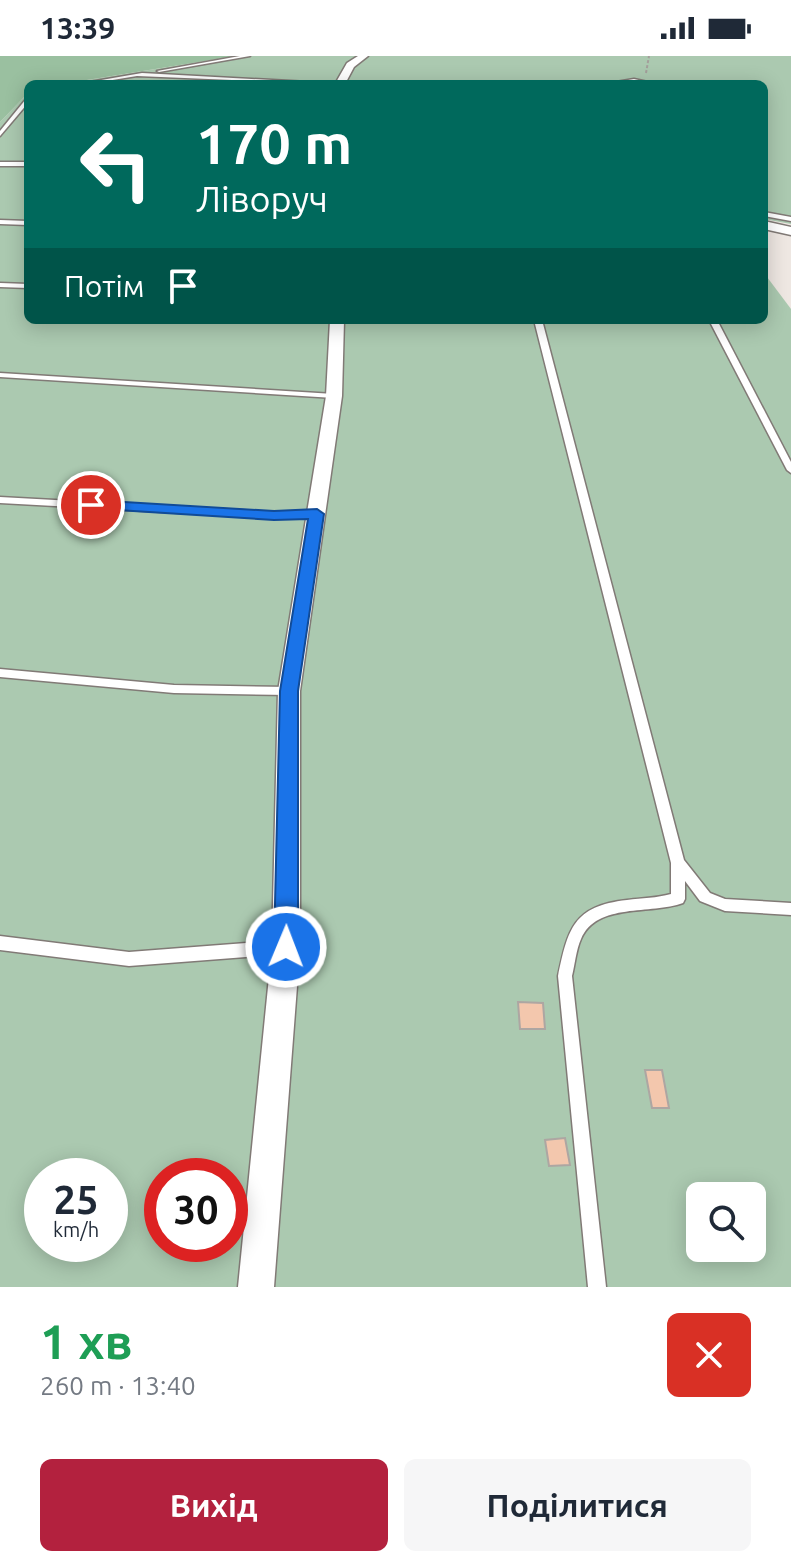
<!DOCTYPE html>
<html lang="uk">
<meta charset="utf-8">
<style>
body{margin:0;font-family:Ubuntu,sans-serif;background:#f6f6f7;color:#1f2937;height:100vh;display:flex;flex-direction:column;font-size:30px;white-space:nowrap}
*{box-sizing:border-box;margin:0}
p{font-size:26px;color:#747a83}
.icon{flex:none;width:44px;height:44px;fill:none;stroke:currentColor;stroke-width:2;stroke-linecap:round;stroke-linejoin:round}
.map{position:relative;height:1231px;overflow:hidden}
.panel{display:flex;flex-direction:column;background:#fff;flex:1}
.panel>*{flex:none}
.guide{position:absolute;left:24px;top:24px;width:744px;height:244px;border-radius:12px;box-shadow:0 4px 20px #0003;background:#00695c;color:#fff;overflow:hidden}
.tools{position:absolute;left:686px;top:1126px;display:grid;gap:16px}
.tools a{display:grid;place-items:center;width:80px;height:80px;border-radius:12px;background:#fff;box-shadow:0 4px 20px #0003;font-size:40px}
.speed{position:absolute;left:24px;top:1102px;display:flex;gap:16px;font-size:40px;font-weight:700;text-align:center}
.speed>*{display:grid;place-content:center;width:104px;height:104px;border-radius:50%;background:#fff;box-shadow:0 4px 20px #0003;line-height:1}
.speed small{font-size:20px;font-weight:400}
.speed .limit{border:12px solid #d22;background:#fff;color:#111}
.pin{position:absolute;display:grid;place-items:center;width:68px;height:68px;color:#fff;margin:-34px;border:4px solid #fff;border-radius:50%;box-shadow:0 2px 8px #0007}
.me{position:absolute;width:88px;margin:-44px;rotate:1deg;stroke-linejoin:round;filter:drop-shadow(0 0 6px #0008)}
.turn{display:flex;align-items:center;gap:28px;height:168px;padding:0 40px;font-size:36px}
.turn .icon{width:104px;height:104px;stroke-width:2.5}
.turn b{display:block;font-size:56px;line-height:68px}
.then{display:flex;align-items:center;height:76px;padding:0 40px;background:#0003;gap:16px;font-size:30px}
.round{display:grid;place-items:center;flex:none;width:84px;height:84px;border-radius:12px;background:#f6f6f7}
.overview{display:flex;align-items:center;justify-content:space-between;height:136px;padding:0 40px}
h1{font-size:48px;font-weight:700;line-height:60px;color:#1e9e55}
.cta{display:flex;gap:16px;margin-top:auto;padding:16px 40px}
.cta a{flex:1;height:92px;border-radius:12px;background:#b3213e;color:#fff;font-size:32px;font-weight:700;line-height:92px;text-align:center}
.cta a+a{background:#f6f6f7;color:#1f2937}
.status{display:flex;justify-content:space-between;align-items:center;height:56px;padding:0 40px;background:#fff;direction:ltr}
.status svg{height:22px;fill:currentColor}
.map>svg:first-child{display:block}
.green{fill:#abc9b0;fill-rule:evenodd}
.forest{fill:#9ac0a0}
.building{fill:#f3c7ad;stroke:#ada6a2;stroke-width:2}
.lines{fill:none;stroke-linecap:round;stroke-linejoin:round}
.lane-casing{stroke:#817a76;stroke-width:3}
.street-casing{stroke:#817a76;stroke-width:3}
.path{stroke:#a49f9b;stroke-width:2;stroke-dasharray:3 2;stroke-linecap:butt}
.lane{fill:#fff;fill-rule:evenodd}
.street{fill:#fff;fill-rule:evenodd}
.route{fill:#1a73e8;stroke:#114b97;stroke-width:2}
</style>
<div class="status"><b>13:39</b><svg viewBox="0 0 49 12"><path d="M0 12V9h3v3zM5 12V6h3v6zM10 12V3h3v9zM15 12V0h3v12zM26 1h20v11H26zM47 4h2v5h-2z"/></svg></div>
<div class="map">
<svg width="791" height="1231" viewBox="0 0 791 1231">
<rect width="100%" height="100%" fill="#eee7e2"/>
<g class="green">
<path d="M 236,0 L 791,0 L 791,168 L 764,163 L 764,28 L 62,28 Z"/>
<path d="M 28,37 L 28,264 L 764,264 L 764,217 L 791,253 L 791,1231 L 0,1231 L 0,66 ZM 42,1120 L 110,1120 L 110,1188 L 42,1188 ZM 162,1120 L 230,1120 L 230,1188 L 162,1188 ZM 700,1140 L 752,1140 L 752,1192 L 700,1192 Z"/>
</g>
<path class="forest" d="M 0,0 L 236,0 L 62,28 L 28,28 L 28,37 L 0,66 Z"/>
<g class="building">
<path d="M 518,946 L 543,947 L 545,973 L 520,973 Z"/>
<path d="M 645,1014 L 662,1014 L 669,1052 L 652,1052 Z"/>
<path d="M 565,1082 L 570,1109 L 549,1110 L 545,1084 Z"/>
</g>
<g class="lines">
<defs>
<g id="lane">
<path d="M 240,0 L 250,0 L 159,16 L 157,15 Z"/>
<path d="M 142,17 L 327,27 L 329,28 L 137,20 L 88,28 L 78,28 Z"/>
<path d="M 634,23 L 657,28 L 634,25 L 604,28 Z"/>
<path d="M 26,43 L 28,43 L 28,47 L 0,80 L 0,75 Z"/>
<rect x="0" y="106" width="28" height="4"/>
<path d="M 764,156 L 791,161 L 791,165 L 764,160 Z"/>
<path d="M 0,164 L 28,165 L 28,169 L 0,168 Z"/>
<path d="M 0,227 L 28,228 L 28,232 L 0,231 Z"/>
<path d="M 534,264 L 542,264 L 684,804 L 710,837 L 725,843 L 791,847 L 791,859 L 725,855 L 700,845 L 685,825 L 685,843 L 683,847 C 651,859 597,846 581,883 C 576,894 575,908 572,920 L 606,1231 L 588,1231 L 558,920 C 568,873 573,850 627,844 C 642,842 657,842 671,838 L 671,807 Z"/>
<path d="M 709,264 L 717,264 L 791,406 L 791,417 L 787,414 Z"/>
<path d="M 0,317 L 334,338 L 338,340 L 334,342 L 0,321 Z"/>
<path d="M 0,441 L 274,456 L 317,455 L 322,458 L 317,461 L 274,462 L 0,447 Z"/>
<path d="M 0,613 L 174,629 L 289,631 L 293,632 L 295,635 L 293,638 L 289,639 L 174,637 L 0,621 Z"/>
<path d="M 0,880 L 129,896 L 285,884 L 290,886 L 292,891 L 290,896 L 285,898 L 129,910 L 0,894 Z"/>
</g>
<g id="street">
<path d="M 358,0 L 368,0 L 354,11 L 345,28 L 335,28 L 347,7 Z"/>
<path d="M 764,165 L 791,171 L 791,179 L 764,173 Z"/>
<path d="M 330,264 L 344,264 L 342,340 L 300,635 L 300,891 L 274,1231 L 238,1231 L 272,891 L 278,635 L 326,340 Z"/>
</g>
</defs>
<use href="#lane" class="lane-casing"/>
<use href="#street" class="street-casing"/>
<path class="path" d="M 646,17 L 649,0"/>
<use href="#lane" class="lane"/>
<use href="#street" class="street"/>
</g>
<path class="route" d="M 91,444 L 274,455 L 317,453 L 324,458 L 298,635 L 298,891 L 294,899 L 286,902 L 278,899 L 274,891 L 280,635 L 308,463 L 274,464 L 86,452 L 84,449 Z"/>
</svg>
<div class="tools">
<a><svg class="icon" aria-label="search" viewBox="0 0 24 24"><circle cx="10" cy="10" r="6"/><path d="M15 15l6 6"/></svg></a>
</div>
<div class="speed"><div>25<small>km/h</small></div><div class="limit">30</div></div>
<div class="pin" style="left:91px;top:449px;background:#d93025"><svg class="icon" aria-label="arrive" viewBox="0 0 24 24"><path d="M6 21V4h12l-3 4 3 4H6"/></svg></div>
<svg class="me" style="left:286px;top:891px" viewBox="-20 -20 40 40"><circle r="17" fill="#1a73e8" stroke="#fff" stroke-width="3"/><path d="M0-11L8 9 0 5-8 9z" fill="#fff"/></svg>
<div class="guide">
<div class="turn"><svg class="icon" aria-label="left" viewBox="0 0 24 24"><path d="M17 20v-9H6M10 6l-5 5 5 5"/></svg><div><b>170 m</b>Ліворуч</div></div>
<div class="then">Потім<svg class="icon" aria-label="arrive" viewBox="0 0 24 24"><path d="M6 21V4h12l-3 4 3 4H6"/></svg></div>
</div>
</div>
<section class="panel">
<div class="overview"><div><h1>1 хв</h1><p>260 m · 13:40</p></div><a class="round" style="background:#d93025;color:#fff"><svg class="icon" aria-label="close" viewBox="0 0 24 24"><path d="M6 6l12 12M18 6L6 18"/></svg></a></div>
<div class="cta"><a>Вихід</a><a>Поділитися</a></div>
</section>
